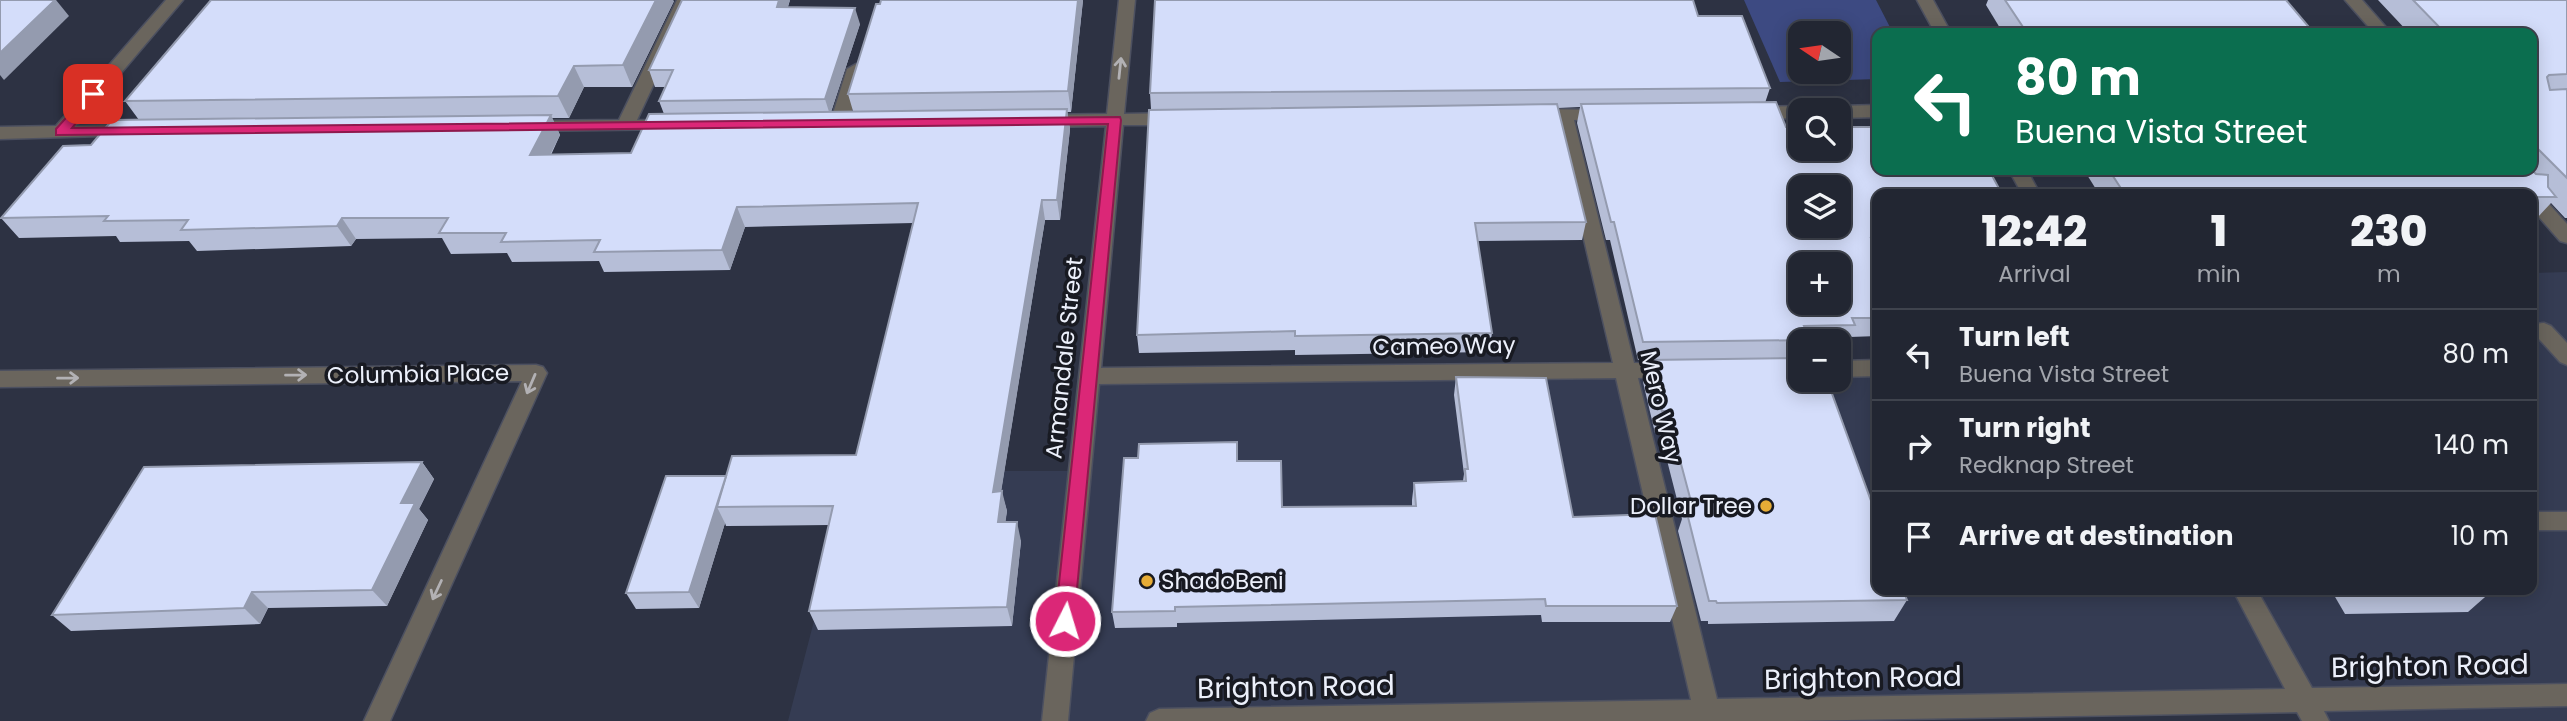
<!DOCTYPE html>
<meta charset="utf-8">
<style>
body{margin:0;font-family:Poppins,sans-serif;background:#2e323e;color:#f1f3f6;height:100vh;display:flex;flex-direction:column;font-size:26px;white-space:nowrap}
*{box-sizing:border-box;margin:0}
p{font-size:23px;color:#a2a5ac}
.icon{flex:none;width:38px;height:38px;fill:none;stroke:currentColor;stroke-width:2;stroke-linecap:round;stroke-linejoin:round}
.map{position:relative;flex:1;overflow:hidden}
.sheet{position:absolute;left:1872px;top:189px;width:665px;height:406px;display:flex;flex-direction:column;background:#222632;border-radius:14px;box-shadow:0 4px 18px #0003,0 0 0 2px #3f434d}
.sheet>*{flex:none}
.banner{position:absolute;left:1872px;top:28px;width:665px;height:147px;border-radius:14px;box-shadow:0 4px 18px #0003,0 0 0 2px #3f434d;background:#0b6e4f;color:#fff;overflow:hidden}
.needle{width:46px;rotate:283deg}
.controls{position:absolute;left:1788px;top:21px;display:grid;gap:14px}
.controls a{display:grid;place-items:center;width:63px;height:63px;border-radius:14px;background:#222632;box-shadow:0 4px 18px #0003,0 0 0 2px #3f434d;font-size:35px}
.pin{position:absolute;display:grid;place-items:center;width:60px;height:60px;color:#fff;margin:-30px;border-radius:14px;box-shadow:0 4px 10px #0006}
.me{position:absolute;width:77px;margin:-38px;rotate:5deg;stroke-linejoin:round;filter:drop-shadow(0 0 5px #0008)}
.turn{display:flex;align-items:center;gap:24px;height:147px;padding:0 28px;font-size:32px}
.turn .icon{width:91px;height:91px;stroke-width:2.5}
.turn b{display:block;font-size:49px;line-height:60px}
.eta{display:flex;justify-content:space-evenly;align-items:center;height:119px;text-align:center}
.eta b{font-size:42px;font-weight:800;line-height:49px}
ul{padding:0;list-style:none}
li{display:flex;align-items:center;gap:21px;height:91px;padding:0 28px;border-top:2px solid #3f434d}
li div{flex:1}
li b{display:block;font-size:26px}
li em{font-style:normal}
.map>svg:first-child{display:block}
.built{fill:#353c53}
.green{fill:#3d4a82;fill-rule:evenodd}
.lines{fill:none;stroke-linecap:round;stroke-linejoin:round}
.minor-casing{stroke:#4c5060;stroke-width:3}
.minor{fill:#6a655d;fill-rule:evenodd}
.wall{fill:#b6bed7}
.shaded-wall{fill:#949baf}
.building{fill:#d4ddfa;stroke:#949baf;stroke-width:2;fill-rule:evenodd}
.oneway{stroke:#b2b1b4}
.route{fill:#db2777;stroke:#8e194d;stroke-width:2}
.poi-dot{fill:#e6ac36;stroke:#181a22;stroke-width:2.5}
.labels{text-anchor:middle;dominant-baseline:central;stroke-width:7;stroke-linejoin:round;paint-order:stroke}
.street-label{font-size:23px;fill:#ecf0fb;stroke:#181a22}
.poi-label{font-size:23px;fill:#ecf0fb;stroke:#181a22;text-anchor:end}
.near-street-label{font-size:28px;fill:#ecf0fb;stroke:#181a22}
</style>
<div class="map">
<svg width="2567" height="721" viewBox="0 0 2567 721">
<rect width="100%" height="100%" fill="#2d3243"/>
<path class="built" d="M 2567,272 L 2567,721 L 2316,721 L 2304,699 L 1159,721 L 788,721 L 853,471 L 1078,471 L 1088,376 L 1801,369 L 1801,380 L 1839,380 L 1839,369 L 1878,368 L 1878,590 L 2532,590 L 2532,273 Z"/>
<path class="green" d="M 1744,0 L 1876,0 L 1893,33 L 1878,33 L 1878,79 L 1780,82 ZM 1801,33 L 1839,33 L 1839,72 L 1801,72 Z"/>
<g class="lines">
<defs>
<g id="minor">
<path d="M 166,0 L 183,0 L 76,126 L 129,125 L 135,127 L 138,131 L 135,135 L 0,139 L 0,127 L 56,126 Z"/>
<path d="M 677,0 L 693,0 L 637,120 L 678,121 L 681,125 L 678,129 L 523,131 L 520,127 L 523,123 L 529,121 L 619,120 Z"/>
<path d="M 1119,0 L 1135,0 L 1124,114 L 1176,113 L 1185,119 L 1176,125 L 1123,125 L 1101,368 L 1613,363 L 1556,120 L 1533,121 L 1524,115 L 1533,109 L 1612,110 L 1615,114 L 1612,118 L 1574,120 L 1634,363 L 1680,364 L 1684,370 L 1680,376 L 1638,378 L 1717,699 L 2285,689 L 2233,590 L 2257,590 L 2312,688 L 2567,684 L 2567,706 L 2324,711 L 2329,721 L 2302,721 L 2297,712 L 1790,721 L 1146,721 L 1150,713 L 1159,709 L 1691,700 L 1616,378 L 1099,384 L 1068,721 L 1042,721 L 1106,126 L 1040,127 L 1031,121 L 1040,115 L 1107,114 Z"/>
<path d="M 1917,0 L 1933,0 L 1951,33 L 1935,33 Z"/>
<path d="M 2345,0 L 2362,0 L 2391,33 L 2374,33 Z"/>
<path d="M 856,64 L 865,69 L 848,123 L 845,127 L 833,127 L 830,123 L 847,69 Z"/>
<path d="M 1878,105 L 1878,117 L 1839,118 L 1839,110 L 1831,110 L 1839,106 Z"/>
<path d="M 1801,106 L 1809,110 L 1801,110 L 1801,118 L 1754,119 L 1745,113 L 1754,107 Z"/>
<path d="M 2009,170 L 2027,170 L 2040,194 L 2022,194 Z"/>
<path d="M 2532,191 L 2539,193 L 2567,224 L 2567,243 L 2560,241 L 2532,209 L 2532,194 L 2524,194 Z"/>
<path d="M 2544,323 L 2551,326 L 2567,343 L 2567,365 L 2560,362 L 2539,339 L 2532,340 L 2532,324 Z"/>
<path d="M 1878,360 L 1878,376 L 1839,377 L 1839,361 Z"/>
<path d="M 536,365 L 543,367 L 547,373 L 390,721 L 364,721 L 522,381 L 0,387 L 0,371 Z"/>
<rect x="2532" y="512" width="35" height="18"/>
</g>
</defs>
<use href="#minor" class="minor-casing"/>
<use href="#minor" class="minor"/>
</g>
<g class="wall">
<path d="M 790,0 L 788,7 L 860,24 L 831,112 L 853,111 L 848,94 L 1083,0 L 1071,112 L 1067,112 L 1070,129 L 1060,220 L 1045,220 L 1001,491 L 1007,511 L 1005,522 L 1021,541 L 1012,626 L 818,630 L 809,611 L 829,525 L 726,526 L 725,523 L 699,608 L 636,609 L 626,593 L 726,476 L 856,455 L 913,223 L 745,227 L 730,270 L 604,272 L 599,261 L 512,262 L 507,253 L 451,254 L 442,238 L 356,239 L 351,246 L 197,251 L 189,241 L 120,242 L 116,236 L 19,238 L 1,218 L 91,145 L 139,120 L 125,101 L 674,1 L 632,87 L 584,87 L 569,118 L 552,118 L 560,135 L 551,155 L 631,153 L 664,114 L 659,101 L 665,87 L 655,87 L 649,70 Z"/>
<path d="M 1988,0 L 2286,0 L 2314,33 L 2003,33 L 1986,5 Z"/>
<path d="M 2378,0 L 2567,0 L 2567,218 L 2565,218 L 2551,203 L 2537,218 L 2532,219 L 2532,194 L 2099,194 L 2084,170 L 2532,170 L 2532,33 L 2409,33 Z"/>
<path d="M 1698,16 L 1770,88 L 1765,103 L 1786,127 L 1878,194 L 1878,336 L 1850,337 L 1847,344 L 1839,344 L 1839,341 L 1801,341 L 1801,380 L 1907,600 L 1894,621 L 1708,624 L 1708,621 L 1701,621 L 1678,531 L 1682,519 L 1660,433 L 1655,433 L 1643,382 L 1649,360 L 1638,360 L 1610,240 L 1606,240 L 1577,123 L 1580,107 L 1558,108 L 1586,222 L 1582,240 L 1478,241 L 1492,333 L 1489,352 L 1295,355 L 1295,350 L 1139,353 L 1137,335 L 1151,109 L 1150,93 Z"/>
<path d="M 1456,377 L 1573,517 L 1677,606 L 1670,622 L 1542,622 L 1541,615 L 1177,623 L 1177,627 L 1115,628 L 1112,612 L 1282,507 L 1412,506 L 1412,500 L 1414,483 L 1463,481 L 1464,474 L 1454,395 Z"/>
<path d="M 422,462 L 434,479 L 419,509 L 428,520 L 387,606 L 268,608 L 260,624 L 71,631 L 52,615 Z"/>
<path d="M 2331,590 L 2493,590 L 2468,612 L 2345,614 Z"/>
</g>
<g class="shaded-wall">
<path d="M 55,0 L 56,0 L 69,16 L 4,80 L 0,75 L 0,53 Z"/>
<path d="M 656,0 L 673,0 L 674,1 L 632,87 L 623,65 Z"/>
<path d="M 779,0 L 790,0 L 782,23 L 777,7 Z"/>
<path d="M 1078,0 L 1083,0 L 1071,112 L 1068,91 Z"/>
<path d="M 855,8 L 860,24 L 830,115 L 825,99 Z"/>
<path d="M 574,66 L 584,87 L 569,118 L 558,96 Z"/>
<path d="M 1067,109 L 1070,129 L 1060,220 L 1057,200 Z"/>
<path d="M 551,115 L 560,135 L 540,175 L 530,155 Z"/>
<path d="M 1042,200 L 1045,220 L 998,511 L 993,492 Z"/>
<path d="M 737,207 L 745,227 L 730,270 L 722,250 Z"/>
<path d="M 342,218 L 356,239 L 351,246 L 337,226 Z"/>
<path d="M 422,462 L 434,479 L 419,509 L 428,520 L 387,606 L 372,590 L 401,503 Z"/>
<path d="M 726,476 L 717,507 L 725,523 L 699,608 L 689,592 Z"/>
<path d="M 1002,491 L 1007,511 L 1003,541 L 998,522 Z"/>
<path d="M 1017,522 L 1021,541 L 1012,626 L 1007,607 Z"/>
<path d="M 252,592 L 268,608 L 260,624 L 244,608 Z"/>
</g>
<g class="building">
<path d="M 0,0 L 55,0 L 0,53 Z"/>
<path d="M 211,0 L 656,0 L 623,65 L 574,66 L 558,96 L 125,101 Z"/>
<path d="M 682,0 L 779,0 L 777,7 L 855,8 L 825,99 L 659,101 L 673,70 L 649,70 Z"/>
<path d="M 881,0 L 1078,0 L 1068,91 L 848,94 L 876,4 L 880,4 Z"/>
<path d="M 1155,0 L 1693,0 L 1698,16 L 1742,16 L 1770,88 L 1150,93 Z"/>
<path d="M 2005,0 L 2286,0 L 2314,33 L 2027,33 Z"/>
<path d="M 2413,0 L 2567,0 L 2567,74 L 2549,75 L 2547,77 L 2550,90 L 2567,89 L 2567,178 L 2535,146 L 2532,146 L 2532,33 L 2445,33 Z"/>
<path d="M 1776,102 L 1786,127 L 1801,127 L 1801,149 L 1839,149 L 1839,127 L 1878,127 L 1878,170 L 1989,170 L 2002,194 L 1878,194 L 1878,238 L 1871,238 L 1878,255 L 1878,318 L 1852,318 L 1855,325 L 1804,326 L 1810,340 L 1643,342 L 1614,222 L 1611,222 L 1581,104 ZM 1801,187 L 1839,187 L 1839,226 L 1801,226 ZM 1801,264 L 1839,264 L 1839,303 L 1801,303 Z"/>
<path d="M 1557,104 L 1586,222 L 1475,223 L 1492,333 L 1295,336 L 1295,331 L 1137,335 L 1149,110 Z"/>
<path d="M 1067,109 L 1057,200 L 1042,200 L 993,492 L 1002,491 L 998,522 L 1017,522 L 1007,607 L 809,611 L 833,506 L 717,507 L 732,456 L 856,455 L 918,203 L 737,207 L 722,250 L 594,252 L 600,240 L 501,242 L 506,233 L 439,233 L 448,218 L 342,218 L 337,226 L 181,230 L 188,220 L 104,221 L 108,216 L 1,218 L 63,146 L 91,145 L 112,120 L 551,115 L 530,155 L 631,153 L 649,114 Z"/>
<path d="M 2109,170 L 2532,170 L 2536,174 L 2548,175 L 2548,187 L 2556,197 L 2532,197 L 2532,194 L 2326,194 L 2324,192 L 2124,193 Z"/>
<path d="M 1801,358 L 1801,380 L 1827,380 L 1878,520 L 1878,590 L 1903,590 L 1907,600 L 1717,603 L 1716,601 L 1709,601 L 1686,509 L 1693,509 L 1667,411 L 1662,411 L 1649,360 Z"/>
<path d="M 1456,377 L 1546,378 L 1573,517 L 1655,514 L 1677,606 L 1546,606 L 1545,599 L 1175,607 L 1175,611 L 1112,612 L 1124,458 L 1138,458 L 1139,444 L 1237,442 L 1237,461 L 1281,461 L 1282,507 L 1416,506 L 1414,483 L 1466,481 L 1465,469 L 1468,469 Z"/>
<path d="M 422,462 L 401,503 L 415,503 L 372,590 L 252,592 L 244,608 L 52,615 L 144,467 Z"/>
<path d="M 666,476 L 726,476 L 689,592 L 626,593 Z"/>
<path d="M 2369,590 L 2417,590 L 2369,591 Z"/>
</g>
<defs><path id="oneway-shaft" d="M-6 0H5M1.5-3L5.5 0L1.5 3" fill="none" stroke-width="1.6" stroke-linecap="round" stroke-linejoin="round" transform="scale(1.75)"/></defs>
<g class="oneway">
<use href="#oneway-shaft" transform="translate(1120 68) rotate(-84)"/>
<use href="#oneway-shaft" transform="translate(296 375) rotate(-1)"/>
<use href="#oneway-shaft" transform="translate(68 378) rotate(-1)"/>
<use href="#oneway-shaft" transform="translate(531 384) rotate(113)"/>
<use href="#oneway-shaft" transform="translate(437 590) rotate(115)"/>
</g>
<path class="route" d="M 93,90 L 100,94 L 72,128 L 1120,117 L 1121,120 L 1074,621 L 1071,627 L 1065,629 L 1058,627 L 1055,621 L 1108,124 L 56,135 L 56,129 L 89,92 Z"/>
<g class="poi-dot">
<circle cx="1766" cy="506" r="7"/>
<circle cx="1147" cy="581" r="7"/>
</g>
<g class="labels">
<g class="street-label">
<text transform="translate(1444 346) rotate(-1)">Cameo Way</text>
<text transform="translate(1064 358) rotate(-84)">Armandale Street</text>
<text transform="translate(418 374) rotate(-1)">Columbia Place</text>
<text transform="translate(1661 407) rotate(77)">Mero Way</text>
</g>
<g class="poi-label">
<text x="1752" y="506">Dollar Tree</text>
<text x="1161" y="581" text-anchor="start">ShadoBeni</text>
</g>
<g class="near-street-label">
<text transform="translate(2430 666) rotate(-1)">Brighton Road</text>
<text transform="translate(1863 678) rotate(-1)">Brighton Road</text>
<text transform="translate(1296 687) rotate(-1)">Brighton Road</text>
</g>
</g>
</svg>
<div class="controls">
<a><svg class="needle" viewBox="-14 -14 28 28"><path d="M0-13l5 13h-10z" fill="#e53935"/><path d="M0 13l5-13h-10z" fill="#a2a5ac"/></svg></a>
<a><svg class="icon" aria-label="search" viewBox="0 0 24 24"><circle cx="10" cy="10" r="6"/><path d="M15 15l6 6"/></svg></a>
<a><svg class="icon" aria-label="layers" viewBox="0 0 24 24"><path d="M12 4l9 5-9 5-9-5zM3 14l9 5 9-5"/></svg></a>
<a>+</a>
<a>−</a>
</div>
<div class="pin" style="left:93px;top:94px;background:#d93025"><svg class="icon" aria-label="arrive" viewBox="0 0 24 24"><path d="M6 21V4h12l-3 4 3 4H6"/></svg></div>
<svg class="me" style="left:1065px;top:621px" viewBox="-20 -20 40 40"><circle r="17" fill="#db2777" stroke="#fff" stroke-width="3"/><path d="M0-11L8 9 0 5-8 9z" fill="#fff"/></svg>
<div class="banner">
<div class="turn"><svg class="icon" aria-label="left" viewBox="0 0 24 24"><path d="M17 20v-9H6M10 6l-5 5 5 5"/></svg><div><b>80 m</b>Buena Vista Street</div></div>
</div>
<section class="sheet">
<div class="eta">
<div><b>12:42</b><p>Arrival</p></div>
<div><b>1</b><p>min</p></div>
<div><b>230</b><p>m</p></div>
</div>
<ul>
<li><svg class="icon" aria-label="left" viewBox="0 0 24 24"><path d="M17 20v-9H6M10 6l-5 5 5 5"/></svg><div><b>Turn left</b><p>Buena Vista Street</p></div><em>80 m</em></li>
<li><svg class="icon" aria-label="right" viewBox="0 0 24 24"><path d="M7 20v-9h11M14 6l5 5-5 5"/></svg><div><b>Turn right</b><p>Redknap Street</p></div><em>140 m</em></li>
<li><svg class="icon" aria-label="arrive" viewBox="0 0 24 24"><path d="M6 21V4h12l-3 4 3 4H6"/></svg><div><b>Arrive at destination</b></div><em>10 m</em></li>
</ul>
</section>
</div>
